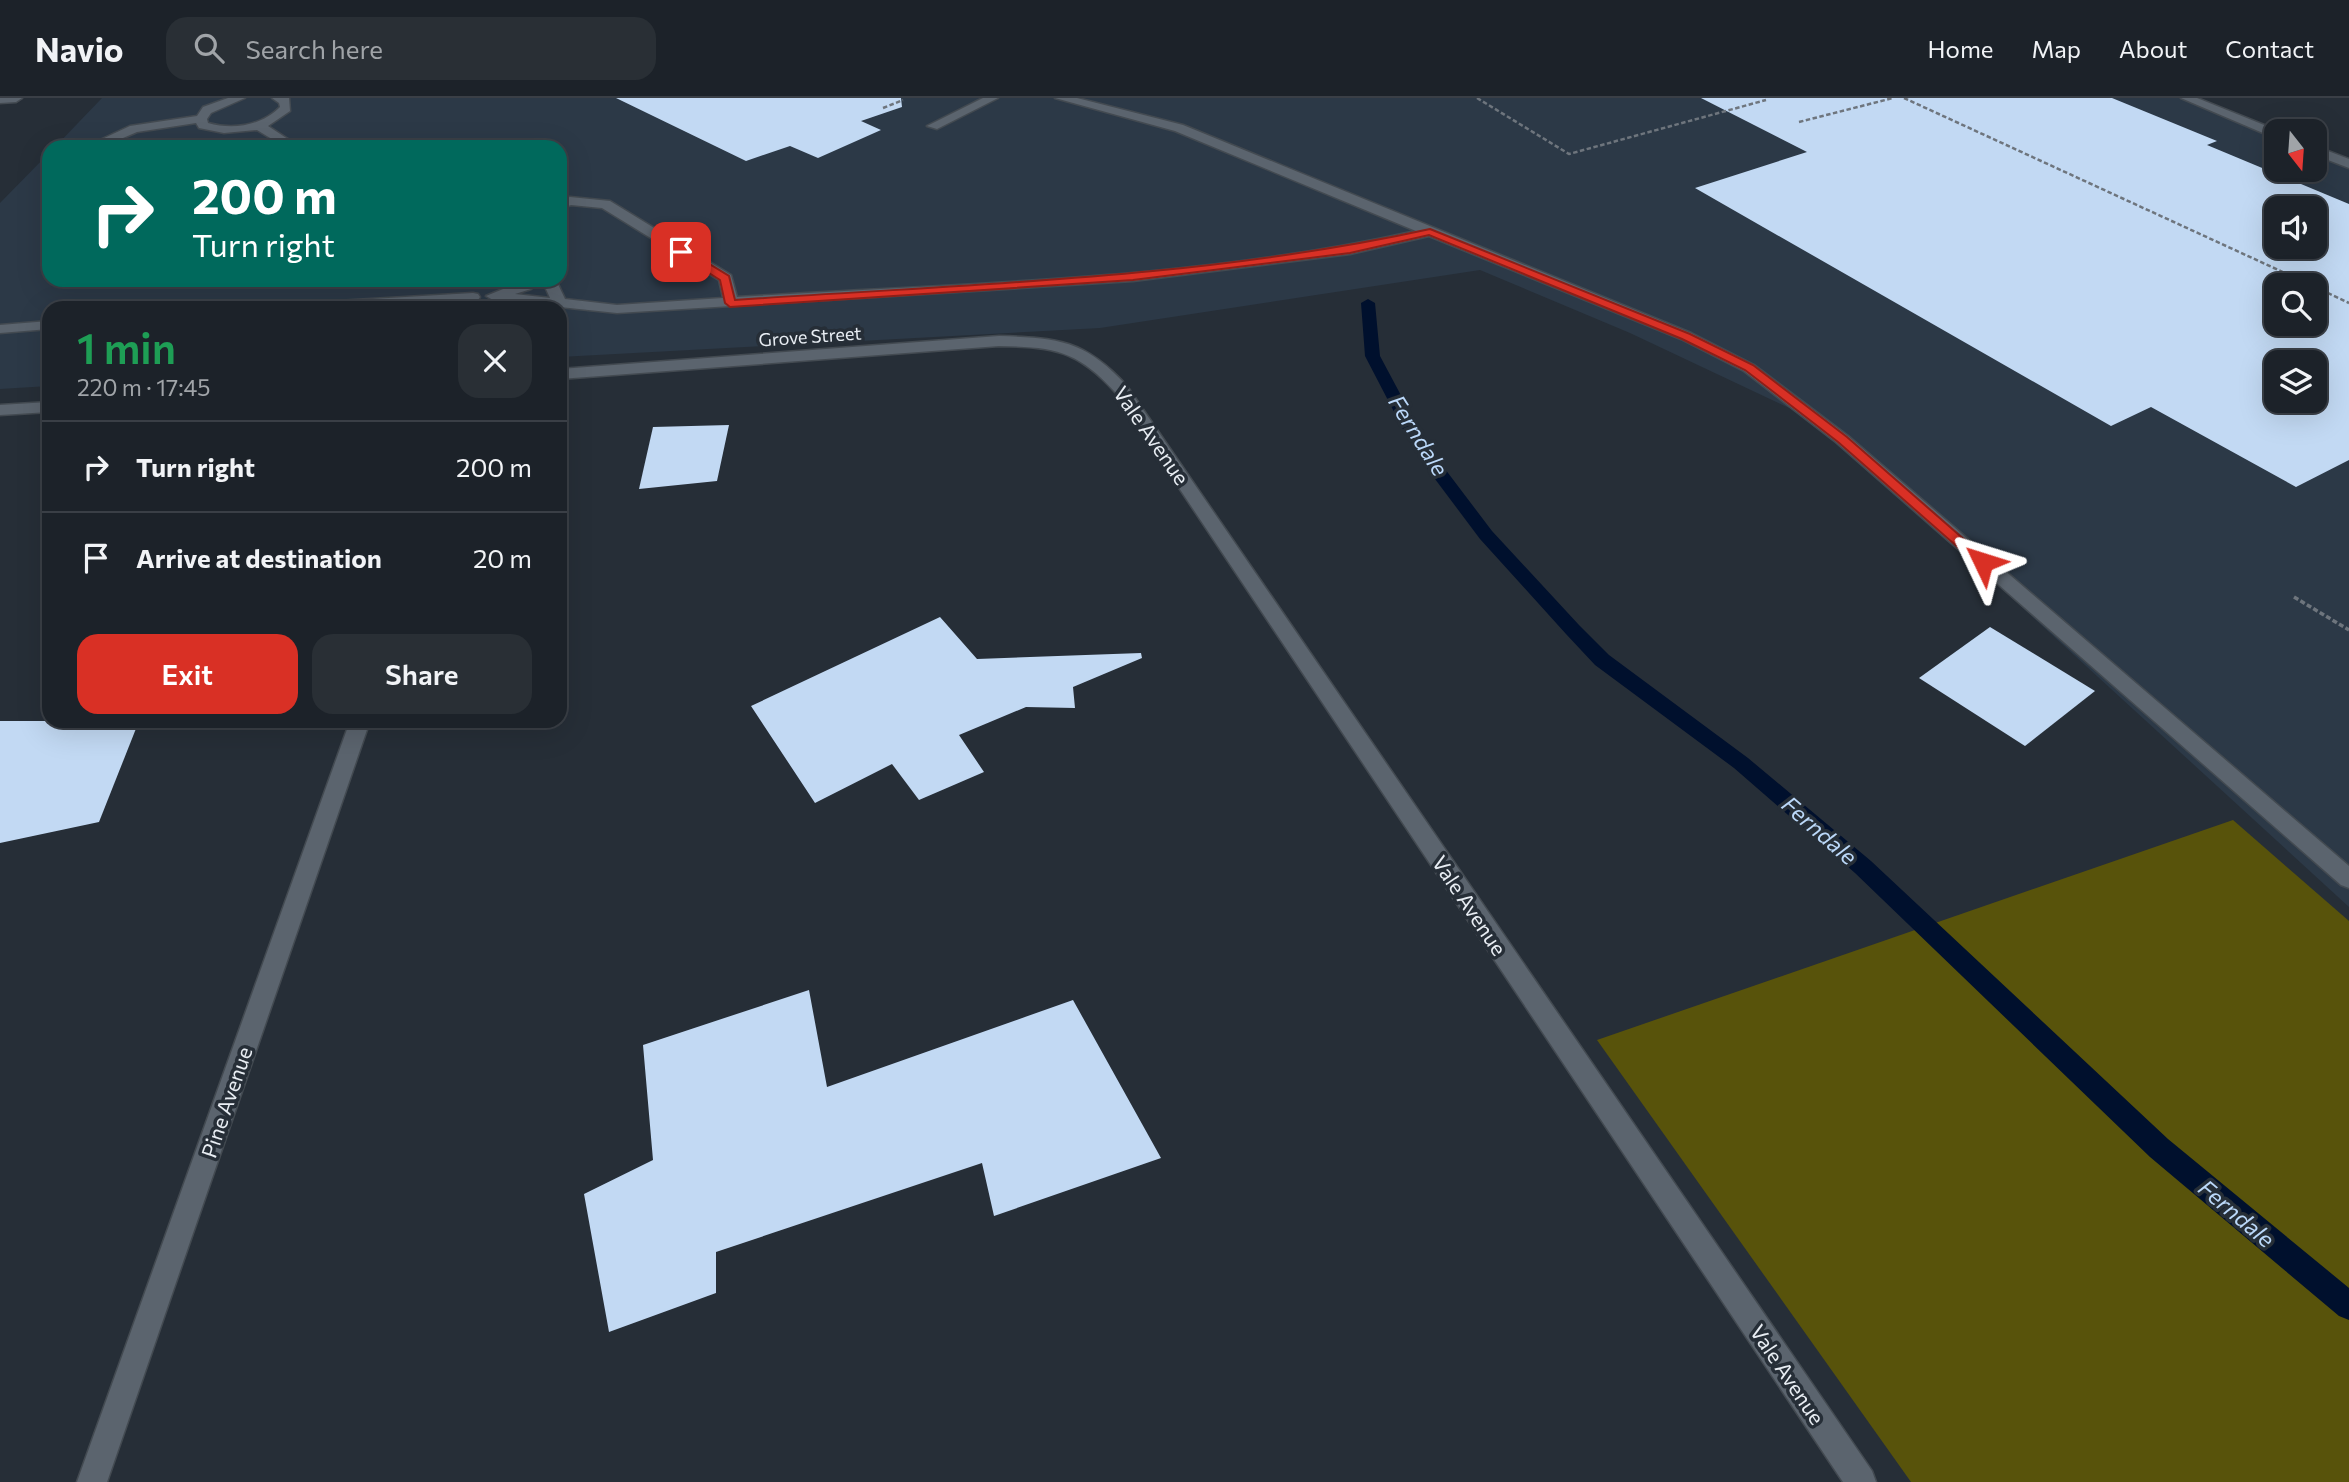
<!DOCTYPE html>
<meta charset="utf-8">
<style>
body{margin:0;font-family:Commissioner,sans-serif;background:#292f35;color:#f1f3f6;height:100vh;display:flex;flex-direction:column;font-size:26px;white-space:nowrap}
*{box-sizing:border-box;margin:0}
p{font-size:23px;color:#a0a4a8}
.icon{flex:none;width:38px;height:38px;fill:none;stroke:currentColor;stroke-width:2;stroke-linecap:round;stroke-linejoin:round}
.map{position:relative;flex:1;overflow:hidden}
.sheet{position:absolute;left:42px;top:203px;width:525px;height:427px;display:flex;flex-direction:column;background:#1c2229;border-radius:21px;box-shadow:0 7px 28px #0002,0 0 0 2px #3a3f46}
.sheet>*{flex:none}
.hud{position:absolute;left:42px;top:42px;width:525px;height:147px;border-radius:21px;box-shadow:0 7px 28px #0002,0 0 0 2px #3a3f46;background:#00695c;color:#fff;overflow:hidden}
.needle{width:46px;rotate:163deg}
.buttons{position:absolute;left:2264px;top:21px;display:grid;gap:14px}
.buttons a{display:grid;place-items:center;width:63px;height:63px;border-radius:14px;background:#1c2229;box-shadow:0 7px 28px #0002,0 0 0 2px #3a3f46;font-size:35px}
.pin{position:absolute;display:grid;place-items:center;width:60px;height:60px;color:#fff;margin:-30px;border-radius:14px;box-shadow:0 4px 10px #0006}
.me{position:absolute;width:77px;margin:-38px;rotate:311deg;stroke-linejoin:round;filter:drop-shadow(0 0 5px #0008)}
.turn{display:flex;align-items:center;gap:24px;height:147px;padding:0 35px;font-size:32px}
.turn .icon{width:91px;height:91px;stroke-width:2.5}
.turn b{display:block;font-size:49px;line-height:60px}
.round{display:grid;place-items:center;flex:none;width:74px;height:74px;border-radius:21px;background:#292f35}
.summary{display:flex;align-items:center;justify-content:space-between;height:119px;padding:0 35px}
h1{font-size:42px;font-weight:600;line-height:52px;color:#1e9e55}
.primary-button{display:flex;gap:14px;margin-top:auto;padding:14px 35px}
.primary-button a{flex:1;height:80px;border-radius:21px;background:#d93025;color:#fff;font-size:28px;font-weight:600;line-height:80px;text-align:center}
.primary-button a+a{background:#292f35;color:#f1f3f6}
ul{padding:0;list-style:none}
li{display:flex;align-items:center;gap:21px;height:91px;padding:0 35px;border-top:2px solid #3a3f46}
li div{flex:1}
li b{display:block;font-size:26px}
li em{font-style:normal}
header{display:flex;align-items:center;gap:42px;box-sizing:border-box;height:98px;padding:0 35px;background:#1c2229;border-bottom:2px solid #3a3f46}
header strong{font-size:33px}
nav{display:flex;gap:38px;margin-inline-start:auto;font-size:24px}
.search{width:490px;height:63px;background:#292f35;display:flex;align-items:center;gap:18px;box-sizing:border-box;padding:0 24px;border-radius:21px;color:#a0a4a8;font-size:26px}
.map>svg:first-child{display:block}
.built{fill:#2c3947;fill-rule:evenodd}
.green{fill:#58530b}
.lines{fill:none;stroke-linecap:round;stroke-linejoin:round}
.stream{fill:#00102d;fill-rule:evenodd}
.building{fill:#c2d9f3;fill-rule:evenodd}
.minor-casing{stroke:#434a51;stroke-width:3}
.path-far1{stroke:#6e757d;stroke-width:2.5;stroke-dasharray:4.5 2.5;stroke-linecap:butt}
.path{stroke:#6e757d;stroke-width:3.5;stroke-dasharray:5 2.5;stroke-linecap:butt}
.minor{fill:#5b646e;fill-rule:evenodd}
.route{fill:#d93025;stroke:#8d1f18;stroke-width:2}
.labels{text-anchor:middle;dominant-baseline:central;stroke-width:7;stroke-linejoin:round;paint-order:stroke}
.far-street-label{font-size:18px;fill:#e8edf3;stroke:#262e37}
.street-label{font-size:21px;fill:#e8edf3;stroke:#262e37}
.water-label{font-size:23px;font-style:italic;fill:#bbd8f9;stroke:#262e37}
</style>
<header>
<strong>Navio</strong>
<div class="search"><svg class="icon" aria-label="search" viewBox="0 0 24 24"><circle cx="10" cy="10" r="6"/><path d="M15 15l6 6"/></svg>Search here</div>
<nav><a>Home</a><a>Map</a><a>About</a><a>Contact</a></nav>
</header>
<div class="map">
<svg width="2349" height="1384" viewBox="0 0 2349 1384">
<rect width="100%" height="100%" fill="#262e37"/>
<path class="built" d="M 102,0 L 2199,0 L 2281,33 L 2277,33 L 2277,72 L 2315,72 L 2315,47 L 2349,61 L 2349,809 L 1821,325 L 1630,235 L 1480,172 L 1100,230 L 560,259 L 560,210 L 49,210 L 49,288 L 0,291 L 0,105 L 49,55 L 49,182 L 560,182 L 560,49 L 55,49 ZM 2277,110 L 2315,110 L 2315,149 L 2277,149 ZM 2277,187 L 2315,187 L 2315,226 L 2277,226 ZM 2277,264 L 2315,264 L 2315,303 L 2277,303 Z"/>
<path class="green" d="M 2233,722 L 2349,823 L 2349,1384 L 1911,1384 L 1597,942 Z"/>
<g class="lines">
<path class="stream" d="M 1368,201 L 1375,205 L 1380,258 L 1420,333 L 1442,367 L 1492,433 L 1579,527 L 1609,557 L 1748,660 L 1871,763 L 2168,1041 L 2349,1190 L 2349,1222 L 2339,1218 L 2150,1059 L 1855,775 L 1734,670 L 1595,567 L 1566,536 L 1480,441 L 1429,373 L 1404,333 L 1365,258 L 1361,205 Z"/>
</g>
<g class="building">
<path d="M 616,0 L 901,0 L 902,9 L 861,23 L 881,32 L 818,60 L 790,48 L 746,63 Z"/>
<path d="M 1701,0 L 2112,0 L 2217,43 L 2207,47 L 2349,106 L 2349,362 L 2296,389 L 2151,309 L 2111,328 L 1695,90 L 1807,54 ZM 2277,110 L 2315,110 L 2315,149 L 2277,149 ZM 2277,187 L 2315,187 L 2315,226 L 2277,226 ZM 2277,264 L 2315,264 L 2315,303 L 2277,303 Z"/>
<path d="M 729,327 L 717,383 L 639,391 L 653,329 Z"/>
<path d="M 940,519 L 977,561 L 1141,555 L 1142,560 L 1073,589 L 1075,610 L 1026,609 L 959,637 L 984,674 L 919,702 L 892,666 L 815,705 L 751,608 Z"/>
<path d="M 1990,529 L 2095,593 L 2025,648 L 1919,580 Z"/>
<path d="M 0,623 L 139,623 L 99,724 L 0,745 Z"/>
<path d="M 809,892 L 827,989 L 1073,902 L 1161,1060 L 994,1118 L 982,1065 L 716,1154 L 716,1195 L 609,1234 L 584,1096 L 653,1062 L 643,947 Z"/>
</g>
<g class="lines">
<defs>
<g id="minor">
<path d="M 0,0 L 22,0 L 16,4 L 0,5 Z"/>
<path d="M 228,0 L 245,0 L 211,15 L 207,21 L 208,25 C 233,32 261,28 280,9 L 279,5 L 272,0 L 289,0 L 290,13 L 268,28 L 300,49 L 285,49 L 257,32 L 224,35 L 199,30 L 196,25 L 137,34 L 102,49 L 85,49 L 130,28 L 197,18 L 203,9 Z"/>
<path d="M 983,0 L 998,0 L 937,31 L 927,28 Z"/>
<path d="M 1055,0 L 1077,0 L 1183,27 L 1691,235 L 1754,267 L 1848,338 L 2349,768 L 2349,790 L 2341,787 L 1836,344 L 1744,273 L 1681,241 L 1429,138 L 1350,156 L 1133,183 L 617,215 L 493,202 L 486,198 L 525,182 L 541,182 L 531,191 L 515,196 L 550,200 L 542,182 L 556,182 L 565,201 L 617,207 L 723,200 L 719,182 L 602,110 L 571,107 L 560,111 L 560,102 L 570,99 L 610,103 L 731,177 L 737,199 C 963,185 1194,183 1416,133 L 1175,33 Z"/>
<path d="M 2181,0 L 2197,0 L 2279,33 L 2277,41 Z"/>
<path d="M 2315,48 L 2349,61 L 2349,70 L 2315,57 Z"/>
<path d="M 473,195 L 478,196 L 480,199 L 478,202 L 361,210 L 280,210 L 287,206 Z"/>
<path d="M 49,223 L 49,231 L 0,235 L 0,227 Z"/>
<path d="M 999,238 C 1059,240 1085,242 1127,288 L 1872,1373 L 1876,1384 L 1843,1384 L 1115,294 C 1077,252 1054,249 999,248 L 560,281 L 560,271 Z"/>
<path d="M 49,304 L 49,314 L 0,317 L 0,307 Z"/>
<path d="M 350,623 L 370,623 L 107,1384 L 77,1384 Z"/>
</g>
</defs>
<use href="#minor" class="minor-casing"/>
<g class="path-far1">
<path d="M 1477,0 L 1569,56 L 1766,2"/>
<path d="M 1904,0 L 2311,187"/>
<path d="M 883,10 L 903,2"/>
<path d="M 1799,24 L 1893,0"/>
<path d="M 2315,189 L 2349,205"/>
</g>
<path class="path" d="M 2294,499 L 2349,532"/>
<use href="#minor" class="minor"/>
</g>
<path class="route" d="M 1430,131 L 1690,236 L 1753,267 L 1847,339 L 1990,464 L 1983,469 L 1978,467 L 1838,344 L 1745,272 L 1682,241 L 1429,137 L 1350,155 L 1133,182 L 730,209 L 725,205 L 720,182 L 676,154 L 685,151 L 729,178 L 735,202 C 967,186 1202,181 1430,131 Z"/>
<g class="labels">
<g class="far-street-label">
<text transform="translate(810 238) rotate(-4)">Grove Street</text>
</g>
<g class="street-label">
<text transform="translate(1152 337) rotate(55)">Vale Avenue</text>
<text transform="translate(1470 807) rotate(56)">Vale Avenue</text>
<text transform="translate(226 1004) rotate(-71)">Pine Avenue</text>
<text transform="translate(1788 1276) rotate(56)">Vale Avenue</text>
</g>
<g class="water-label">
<text transform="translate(1419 337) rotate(58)">Ferndale</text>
<text transform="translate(1820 732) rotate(41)">Ferndale</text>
<text transform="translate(2237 1115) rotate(40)">Ferndale</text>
</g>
</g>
</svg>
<div class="buttons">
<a><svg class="needle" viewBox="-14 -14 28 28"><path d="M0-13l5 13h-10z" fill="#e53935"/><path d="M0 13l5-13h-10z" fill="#a0a4a8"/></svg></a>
<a><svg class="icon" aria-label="sound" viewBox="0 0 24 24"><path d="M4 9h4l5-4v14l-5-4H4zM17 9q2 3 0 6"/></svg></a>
<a><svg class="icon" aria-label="search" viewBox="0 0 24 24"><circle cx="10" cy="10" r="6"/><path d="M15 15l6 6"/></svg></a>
<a><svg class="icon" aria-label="layers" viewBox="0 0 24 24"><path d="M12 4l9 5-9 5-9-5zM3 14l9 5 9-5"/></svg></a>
</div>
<div class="pin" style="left:681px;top:154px;background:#d93025"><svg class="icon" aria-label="arrive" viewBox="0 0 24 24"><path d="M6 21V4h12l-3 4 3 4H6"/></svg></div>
<svg class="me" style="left:1983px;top:464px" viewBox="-20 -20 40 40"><path d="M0-17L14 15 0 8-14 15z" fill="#d93025" stroke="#fff" stroke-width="4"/></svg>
<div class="hud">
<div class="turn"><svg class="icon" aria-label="right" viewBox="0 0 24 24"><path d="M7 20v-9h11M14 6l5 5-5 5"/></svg><div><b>200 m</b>Turn right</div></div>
</div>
<section class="sheet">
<div class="summary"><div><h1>1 min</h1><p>220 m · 17:45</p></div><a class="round"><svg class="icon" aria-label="close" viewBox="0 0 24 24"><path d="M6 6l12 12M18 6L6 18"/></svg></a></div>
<ul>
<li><svg class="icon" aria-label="right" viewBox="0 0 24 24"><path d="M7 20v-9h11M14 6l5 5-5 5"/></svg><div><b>Turn right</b></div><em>200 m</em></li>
<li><svg class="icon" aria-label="arrive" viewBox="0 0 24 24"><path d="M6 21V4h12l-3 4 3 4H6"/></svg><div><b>Arrive at destination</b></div><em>20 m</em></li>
</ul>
<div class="primary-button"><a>Exit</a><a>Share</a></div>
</section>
</div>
